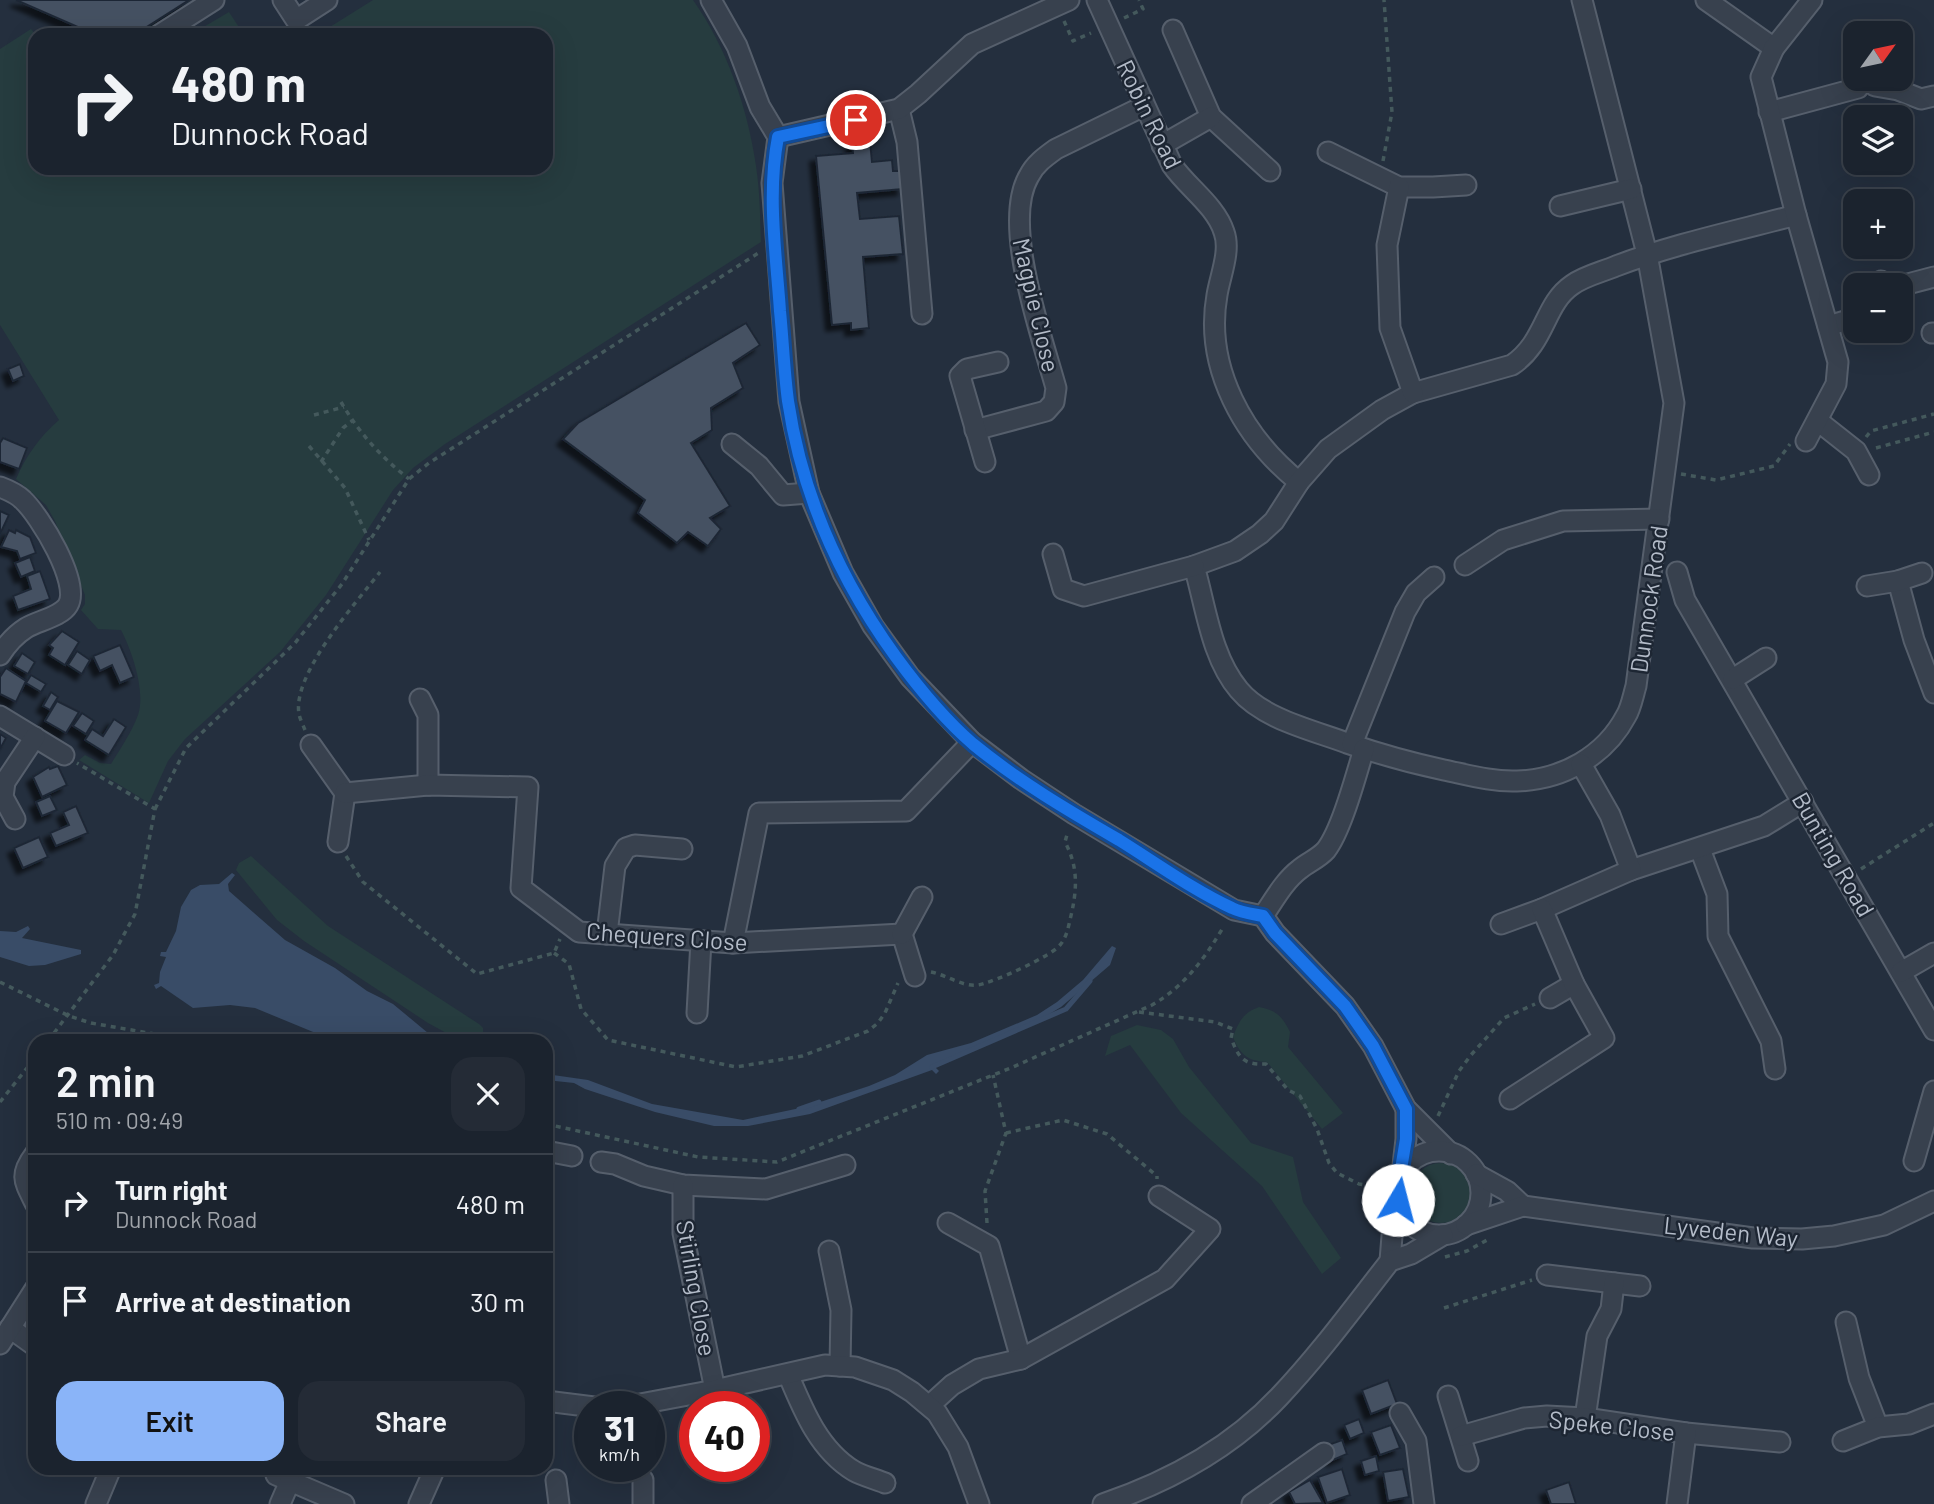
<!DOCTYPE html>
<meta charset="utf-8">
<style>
body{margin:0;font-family:Barlow,sans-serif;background:#242b36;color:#f1f3f6;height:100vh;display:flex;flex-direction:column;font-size:26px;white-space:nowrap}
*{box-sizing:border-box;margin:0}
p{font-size:23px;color:#a0a4aa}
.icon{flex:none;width:38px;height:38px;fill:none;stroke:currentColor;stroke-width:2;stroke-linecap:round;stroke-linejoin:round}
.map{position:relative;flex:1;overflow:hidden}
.drawer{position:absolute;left:28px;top:1034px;width:525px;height:441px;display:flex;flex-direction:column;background:#1b232e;border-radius:21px;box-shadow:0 7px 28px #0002,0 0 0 2px #39404a}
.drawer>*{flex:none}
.top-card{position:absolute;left:28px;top:28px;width:525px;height:147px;border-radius:21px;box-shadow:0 7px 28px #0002,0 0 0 2px #39404a;background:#1b232e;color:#f1f3f6;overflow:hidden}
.needle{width:46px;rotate:57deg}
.tools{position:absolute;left:1843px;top:21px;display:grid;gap:14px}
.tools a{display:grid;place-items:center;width:70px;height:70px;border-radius:14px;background:#1b232e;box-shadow:0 7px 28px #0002,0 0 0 2px #39404a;font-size:35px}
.speed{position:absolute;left:574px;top:1391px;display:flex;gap:14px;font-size:35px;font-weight:700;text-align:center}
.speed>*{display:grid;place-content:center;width:91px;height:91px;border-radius:50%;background:#1b232e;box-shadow:0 7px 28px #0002,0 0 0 2px #39404a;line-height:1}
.speed small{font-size:18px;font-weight:400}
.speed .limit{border:10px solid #d22;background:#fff;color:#111}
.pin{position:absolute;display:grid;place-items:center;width:60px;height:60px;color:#fff;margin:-30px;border:4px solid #fff;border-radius:50%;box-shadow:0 2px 7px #0007}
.me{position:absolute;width:77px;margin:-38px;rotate:8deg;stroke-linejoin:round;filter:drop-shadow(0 0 5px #0008)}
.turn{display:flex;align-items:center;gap:24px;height:147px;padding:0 28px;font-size:32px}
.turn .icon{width:91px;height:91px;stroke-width:2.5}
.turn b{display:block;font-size:49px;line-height:60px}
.round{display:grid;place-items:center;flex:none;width:74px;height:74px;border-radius:21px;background:#242b36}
.overview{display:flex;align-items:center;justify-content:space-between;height:119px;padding:0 28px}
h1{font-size:42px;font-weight:600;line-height:52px}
.button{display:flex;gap:14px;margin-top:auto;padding:14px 28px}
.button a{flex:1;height:80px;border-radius:21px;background:#8ab4f8;color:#111;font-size:28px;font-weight:600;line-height:80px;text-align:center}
.button a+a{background:#242b36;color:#f1f3f6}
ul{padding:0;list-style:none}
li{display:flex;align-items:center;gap:21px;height:98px;padding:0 28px;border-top:2px solid #39404a}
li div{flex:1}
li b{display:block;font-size:26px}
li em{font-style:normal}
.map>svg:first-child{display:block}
.green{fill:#263c3f}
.water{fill:#394c67}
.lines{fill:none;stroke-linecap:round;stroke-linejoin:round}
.stream{stroke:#394c67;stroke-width:5}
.building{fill:#455162;stroke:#1f2835;stroke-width:2;filter:url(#shadow)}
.minor-casing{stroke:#565f6c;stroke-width:23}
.path{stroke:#44595c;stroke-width:3.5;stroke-dasharray:5 5;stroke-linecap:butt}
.minor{stroke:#38414e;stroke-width:19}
.route-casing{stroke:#114b97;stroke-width:18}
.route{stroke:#1a73e8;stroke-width:12}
.labels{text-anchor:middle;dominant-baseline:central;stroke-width:5;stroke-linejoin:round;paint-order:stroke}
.street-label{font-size:24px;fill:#b4bcc9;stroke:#1d2633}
</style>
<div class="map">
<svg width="1934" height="1504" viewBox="0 0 1934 1504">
<defs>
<filter id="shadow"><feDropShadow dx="-6" dy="6" stdDeviation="2" flood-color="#0009"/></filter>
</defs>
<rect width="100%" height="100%" fill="#242f3e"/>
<g class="green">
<path d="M 373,0 L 693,0 C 727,48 748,109 756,166 C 760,191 760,217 761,242 L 445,444 L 413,468 L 393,490 L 326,595 L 280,652 L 185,739 L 168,761 L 149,803 L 79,760 L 85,755 L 100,763 L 111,764 C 120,749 132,732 138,715 C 146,692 132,651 121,630 L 98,629 L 81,610 L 85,604 L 85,595 L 55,521 L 46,505 L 16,479 C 26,456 40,436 59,420 L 0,325 L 0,49 L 31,29 L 36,35 L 35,168 L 546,168 L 546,35 L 317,35 Z"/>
<path d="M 229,12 L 244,35 L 190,35 Z"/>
<path d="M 251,856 L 328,926 L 479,1024 L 483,1028 L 483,1034 L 475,1041 L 461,1041 L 428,1023 L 304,941 L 277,920 L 236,870 L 239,863 Z"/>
<path d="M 1259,1007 C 1276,1010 1283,1017 1290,1032 L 1288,1047 L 1343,1113 L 1322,1129 L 1267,1062 C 1248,1061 1240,1055 1233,1037 C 1239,1021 1243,1013 1259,1007 Z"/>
<path d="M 1137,1025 L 1161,1030 L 1173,1039 L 1189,1067 L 1251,1143 L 1293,1157 L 1303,1202 L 1341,1258 L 1322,1274 L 1262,1186 L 1181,1113 L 1130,1045 L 1105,1056 L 1111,1036 Z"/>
<circle cx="1441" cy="1193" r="30"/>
</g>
<g class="water">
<path d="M 232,873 L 235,875 L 228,884 L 229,891 L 285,940 L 335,968 L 367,991 L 393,1004 L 428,1033 L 443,1041 L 357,1041 L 318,1034 L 255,1008 L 230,1005 L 193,1008 L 161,986 L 156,989 L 154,985 L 159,983 L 160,972 L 166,957 L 160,956 L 161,952 L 166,952 L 176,931 L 181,907 L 191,890 L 200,885 L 219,884 Z"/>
<path d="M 28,926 L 30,929 L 22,938 L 81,950 L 81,954 L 45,965 L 29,966 L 0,957 L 0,931 L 16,932 Z"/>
<path d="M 1112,946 L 1116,948 L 1110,965 L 1061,1007 L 1043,1018 L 943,1061 L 935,1067 L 939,1071 L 936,1074 L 932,1070 L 810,1114 L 748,1126 L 714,1126 L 655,1112 L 585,1089 L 574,1083 L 546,1080 L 546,1074 L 588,1080 L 652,1104 L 743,1120 L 805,1107 L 869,1086 L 895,1075 L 927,1055 L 971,1043 L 1037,1015 L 1057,1002 L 1083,980 Z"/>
</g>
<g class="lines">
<g class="stream">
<path d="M 932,1067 L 1066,1009 L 1090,981"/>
<path d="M 799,1109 L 819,1102"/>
</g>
</g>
<g class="building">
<path d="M 16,0 L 189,0 L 134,35 L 96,35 Z"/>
<path d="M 870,141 L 872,162 L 892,160 L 893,171 L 901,171 L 903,189 L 857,193 L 860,219 L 899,216 L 903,254 L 863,257 L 869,328 L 851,330 L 851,323 L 832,325 L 816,156 L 853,153 L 852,143 Z"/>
<path d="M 746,323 L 760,345 L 733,363 L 743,388 L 711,408 L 712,430 L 691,443 L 730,506 L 710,518 L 721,529 L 708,546 L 688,532 L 677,543 L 638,513 L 645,500 L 563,439 L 578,423 Z"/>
<path d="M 20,364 L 24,376 L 13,381 L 8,369 Z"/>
<path d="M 3,438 L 27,448 L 19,469 L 0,462 L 0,443 Z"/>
<path d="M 0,511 L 9,515 L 0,534 Z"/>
<path d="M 9,530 L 15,533 L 16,530 L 30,537 L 36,553 L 20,559 L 17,551 L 1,547 Z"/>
<path d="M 30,557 L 35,571 L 21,577 L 15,563 Z"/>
<path d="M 40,571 L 50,599 L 18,610 L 13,596 L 31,589 L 27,576 Z"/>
<path d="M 62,631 L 79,642 L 65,665 L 49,655 L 53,648 L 49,645 Z"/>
<path d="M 120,645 L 134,677 L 120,683 L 112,665 L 100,671 L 93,656 Z"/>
<path d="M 77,651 L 90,660 L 82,674 L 68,665 Z"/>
<path d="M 22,653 L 35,662 L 28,674 L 14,666 Z"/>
<path d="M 6,668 L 26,681 L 16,702 L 0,694 L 0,677 Z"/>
<path d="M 31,675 L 46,684 L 41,692 L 26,683 Z"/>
<path d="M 51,692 L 58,697 L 50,710 L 43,706 Z"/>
<path d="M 57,701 L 79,712 L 66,733 L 45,721 Z"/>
<path d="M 82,713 L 94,721 L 86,734 L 73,726 Z"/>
<path d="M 114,719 L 126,727 L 109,755 L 85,740 L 92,729 L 103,736 Z"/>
<path d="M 0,734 L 6,738 L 0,749 Z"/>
<path d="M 58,766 L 67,785 L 42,797 L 33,777 L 49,767 L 50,769 Z"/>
<path d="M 50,796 L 57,810 L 42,816 L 36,802 Z"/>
<path d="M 76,806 L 88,833 L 56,846 L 50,833 L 69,825 L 63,812 Z"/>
<path d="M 39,837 L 48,857 L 23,868 L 14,848 Z"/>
<path d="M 1388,1380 L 1397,1404 L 1371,1414 L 1362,1390 Z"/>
<path d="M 1359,1419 L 1364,1433 L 1350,1439 L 1344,1425 Z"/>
<path d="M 1391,1425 L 1400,1448 L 1380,1455 L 1371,1432 Z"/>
<path d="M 1342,1440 L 1347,1454 L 1333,1460 L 1328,1445 Z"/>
<path d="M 1376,1456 L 1379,1471 L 1365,1475 L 1361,1461 Z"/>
<path d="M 1342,1469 L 1350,1495 L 1327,1503 L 1318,1477 Z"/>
<path d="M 1403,1469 L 1409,1497 L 1388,1501 L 1383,1472 Z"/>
<path d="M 1310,1480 L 1323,1503 L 1295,1504 L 1289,1492 Z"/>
<path d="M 1569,1482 L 1576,1504 L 1551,1504 L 1546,1490 Z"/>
</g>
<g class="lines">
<defs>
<g id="minor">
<path d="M 283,0 L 296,20 L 327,0"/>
<path d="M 711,0 L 737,46 L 760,107 L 778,137 L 772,183 L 789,402 L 809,493 L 843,573 L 873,626 L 910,677 L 972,742 L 1021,779 L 1074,814 L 1234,910 L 1263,916 L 1275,933 L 1345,1006 L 1373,1046 L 1406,1109 L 1451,1154"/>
<path d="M 1097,0 L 1172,165 C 1187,187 1216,206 1224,232 C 1231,251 1220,276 1217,295 C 1204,368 1244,438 1299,482"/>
<path d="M 1582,0 L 1647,254 L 1674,403 L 1636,686 C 1633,696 1631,708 1626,716 C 1605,756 1562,780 1517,781 C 1492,782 1468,775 1444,770 C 1411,763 1379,754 1347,743 C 1312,730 1263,719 1239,690 C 1211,657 1206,607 1194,566 L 1235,551 L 1260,534 L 1274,521 L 1299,482 L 1328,449 L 1382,410 L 1413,393 L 1512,365 C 1546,342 1544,304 1572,285 C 1584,276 1602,272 1616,266 C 1674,244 1736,231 1796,215"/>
<path d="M 1706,0 L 1774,48"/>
<path d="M 1173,30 L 1211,117 L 1270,171"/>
<path d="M 159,35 L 214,0"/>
<path d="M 1875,86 L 1898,90 L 1921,99 L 1934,96"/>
<path d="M 899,109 L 907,142 L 922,314"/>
<path d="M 1769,112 L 1858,88"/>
<path d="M 778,137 L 899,109 L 918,94 L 972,44 L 1069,0"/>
<path d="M 1162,145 L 1211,117"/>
<path d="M 1328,152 L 1399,187 L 1433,187 L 1466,185"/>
<path d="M 1399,187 L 1387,245 L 1390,328 L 1413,393"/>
<path d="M 1560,206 L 1631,189"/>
<path d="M 1881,281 L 1883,285"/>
<path d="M 1900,286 L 1934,277"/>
<path d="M 1828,326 L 1855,318"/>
<path d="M 1932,333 L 1934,333"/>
<path d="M 1818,421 L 1856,451 L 1869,475"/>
<path d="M 975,430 L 1046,411 L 1054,402 L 1056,388 C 1042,337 1001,223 1029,176 C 1035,164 1045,157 1056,149 L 1144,106"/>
<path d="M 1806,441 L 1836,384 L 1838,362 L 1796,215 L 1761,77 L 1774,48 L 1812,0"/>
<path d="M 732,444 L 759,466 L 783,495 L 809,493"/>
<path d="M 985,462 L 960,376 L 967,369 L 998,362"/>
<path d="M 0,487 C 8,490 17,494 23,500 C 40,516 81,583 68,605 C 61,617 37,621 26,628 C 15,635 7,644 0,655"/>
<path d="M 1053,554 L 1063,589 L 1084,596 L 1194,566"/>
<path d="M 1465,565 L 1503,540 L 1563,521 L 1659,519"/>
<path d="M 1677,572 L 1685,600 L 1934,1030"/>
<path d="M 1898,581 L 1914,640 L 1934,693"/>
<path d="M 1867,586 L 1898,581 L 1922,573"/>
<path d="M 1733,679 L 1766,658"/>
<path d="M 420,699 L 428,715 L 428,785"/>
<path d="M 0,716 L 64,755"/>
<path d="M 1352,744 L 1405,612 L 1416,593 L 1434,577"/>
<path d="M 311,745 L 345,793 L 338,842"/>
<path d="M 345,793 L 428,785 L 528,787 L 521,888 L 579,932 L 733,943 L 902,934 L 915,976"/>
<path d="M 15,819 L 3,797 L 5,782 L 35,737"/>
<path d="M 1700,849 L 1717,894 L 1718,936 L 1771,1041 L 1775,1069"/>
<path d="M 1631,870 L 1764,826 L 1803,802"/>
<path d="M 1263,916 C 1274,900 1284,881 1300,869 C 1308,862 1318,859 1326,850 C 1342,829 1356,775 1364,749"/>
<path d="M 1501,924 L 1542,909 L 1631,870 L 1610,815 L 1581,764"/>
<path d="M 607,934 L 615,866 L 626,848 L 635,845 L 682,849"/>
<path d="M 902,934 L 922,897"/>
<path d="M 733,943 L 759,813 L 906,811 L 972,742"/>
<path d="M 1901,972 L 1934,953"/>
<path d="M 1550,998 L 1574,984"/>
<path d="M 697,1013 L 701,941"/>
<path d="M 1510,1099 L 1604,1038 L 1574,984 L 1542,909"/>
<path d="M 546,1151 L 572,1156"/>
<circle cx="1439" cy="1193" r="42"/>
<path d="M 35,1154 C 19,1175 24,1181 35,1203"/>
<path d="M 1914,1161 L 1934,1091"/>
<path d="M 601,1162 L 615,1164 L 644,1176 L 683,1185 L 766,1189 L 845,1165"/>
<path d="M 1402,1174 L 1406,1139 L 1406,1109"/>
<path d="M 1476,1174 L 1507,1191 L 1523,1206"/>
<path d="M 683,1185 L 683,1233 L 715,1390"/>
<path d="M 948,1223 L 989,1246 L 1021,1359"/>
<path d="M 1466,1225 L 1523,1206 L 1753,1238 L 1802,1239 L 1834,1236 L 1884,1225 L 1934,1201"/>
<path d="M 829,1251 L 841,1310 L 840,1366"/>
<path d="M 1390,1261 L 1392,1236 L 1400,1206"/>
<path d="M 1547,1275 L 1640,1286"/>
<path d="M 1846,1322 L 1859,1378 L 1878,1427"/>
<path d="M 10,1328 L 35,1346"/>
<path d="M 0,1344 L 35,1289"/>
<path d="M 788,1374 C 803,1410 819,1450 854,1471 C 863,1476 875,1479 885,1483"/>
<path d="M 1448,1396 L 1468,1461"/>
<path d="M 546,1401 L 594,1407"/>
<path d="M 930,1405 L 952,1385 L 979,1369 L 1021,1359 L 1165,1279 L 1210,1229 L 1159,1196"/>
<path d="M 624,1407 L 715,1390 L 825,1365 L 855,1367 L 893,1380 L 912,1392 L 937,1413 L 958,1447 L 979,1504"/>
<path d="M 1400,1413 L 1416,1441 L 1424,1504"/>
<path d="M 1585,1418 L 1597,1336 L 1611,1309 L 1614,1283"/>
<path d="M 1461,1436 L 1524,1418 L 1547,1416 L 1585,1418 L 1686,1433 L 1780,1442"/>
<path d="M 1843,1441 L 1878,1427 L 1909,1424 L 1934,1414"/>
<path d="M 276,1475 L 344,1504"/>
<path d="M 556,1480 L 559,1504"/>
<path d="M 643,1480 L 643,1504"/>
<path d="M 96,1504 L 111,1468"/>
<path d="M 280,1504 L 290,1481"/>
<path d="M 419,1504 L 435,1468"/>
<path d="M 1103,1504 C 1168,1482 1231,1448 1279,1397 C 1319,1355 1354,1307 1390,1261 L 1411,1254 L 1443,1235"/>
<path d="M 1252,1504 L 1324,1453"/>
<path d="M 1677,1504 L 1686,1433"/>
</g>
</defs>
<use href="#minor" class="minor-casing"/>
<g class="path">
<path d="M 1124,18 L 1143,9 L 1139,0"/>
<path d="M 1064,21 L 1073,41 L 1091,33"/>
<path d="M 1383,161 L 1392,112 L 1384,0"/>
<path d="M 341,402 C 359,433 381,457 409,479"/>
<path d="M 314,415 L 344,407"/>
<path d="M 1866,437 L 1871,431 L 1934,414"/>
<path d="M 309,446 L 345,488 L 369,540"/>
<path d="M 1876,448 L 1934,432"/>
<path d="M 321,462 L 343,428 L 352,421"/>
<path d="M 1681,474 L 1716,480 L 1774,466 L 1790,444"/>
<path d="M 305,730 C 303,725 300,719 299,714 C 292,674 356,603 380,572"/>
<path d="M 155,809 L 186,748 L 295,643 L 342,584 L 409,479 L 429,463 L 760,252"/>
<path d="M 346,856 L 363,882 L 477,974 L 554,953 L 560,939"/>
<path d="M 1861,869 L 1934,823"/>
<path d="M 554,953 L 569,964 L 581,1009 L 608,1040 L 736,1067 L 802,1056 L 868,1031 L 878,1023 L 885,1013 L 898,983"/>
<path d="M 931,972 C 947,975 962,987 978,985 C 992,983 1052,956 1060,945 C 1066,938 1068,929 1070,920 C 1077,891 1079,868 1065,842 L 1068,831"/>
<path d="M 0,982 L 69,1016 L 91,1023 L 195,1041"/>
<path d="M 1139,1012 L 1215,1022 L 1233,1029 L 1231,1038 C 1239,1058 1243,1065 1266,1064 L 1288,1090 L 1300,1096 L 1317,1129 L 1329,1163 L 1337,1173 L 1359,1184 L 1391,1189"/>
<path d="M 48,1041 L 113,955 L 135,914 L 155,809 L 77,763"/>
<path d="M 0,1102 L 35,1058"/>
<path d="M 1438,1116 L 1459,1071 L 1471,1055 L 1504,1018 L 1535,1004"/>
<path d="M 546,1124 L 698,1157 L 777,1162 L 1013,1067 L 1152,1005 C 1185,986 1205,958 1224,926"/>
<path d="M 1006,1133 L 1063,1120 L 1107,1134 L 1157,1176 L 1157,1179"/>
<path d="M 987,1223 L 985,1191 L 1006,1133 L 993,1075"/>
<path d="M 1445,1257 L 1467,1251 L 1489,1239"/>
<path d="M 1444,1308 L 1532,1280"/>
</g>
<use href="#minor" class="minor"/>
</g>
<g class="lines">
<defs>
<path id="route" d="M 856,120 L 778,137 C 767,194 776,253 780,311 C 783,341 784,371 788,401 C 802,495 840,580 896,657 C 918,687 944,719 973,744 C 1018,781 1069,811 1119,840 C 1156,863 1193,890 1232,908 C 1242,913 1253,914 1263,916 L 1275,933 L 1345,1006 L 1373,1046 L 1406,1109 L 1406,1139 L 1398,1187 L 1398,1200"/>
</defs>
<use href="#route" class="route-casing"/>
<use href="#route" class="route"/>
</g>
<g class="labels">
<g class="street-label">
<text transform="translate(1150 114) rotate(64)">Robin Road</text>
<text transform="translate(1037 305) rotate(77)">Magpie Close</text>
<text transform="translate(1648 599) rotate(-82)">Dunnock Road</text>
<text transform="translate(1834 854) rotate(60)">Bunting Road</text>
<text transform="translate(667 936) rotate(4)">Chequers Close</text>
<text transform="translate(1731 1231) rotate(6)">Lyveden Way</text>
<text transform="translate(697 1288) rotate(80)">Stirling Close</text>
<text transform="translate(1612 1425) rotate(6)">Speke Close</text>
</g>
</g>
</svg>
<div class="tools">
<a><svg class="needle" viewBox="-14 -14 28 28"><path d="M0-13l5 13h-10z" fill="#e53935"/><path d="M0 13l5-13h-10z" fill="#a0a4aa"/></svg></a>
<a><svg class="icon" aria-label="layers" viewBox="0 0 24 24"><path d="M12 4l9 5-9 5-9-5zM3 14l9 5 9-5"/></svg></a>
<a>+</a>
<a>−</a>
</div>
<div class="speed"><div>31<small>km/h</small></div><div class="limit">40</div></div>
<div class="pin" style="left:856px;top:120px;background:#d93025"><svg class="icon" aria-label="arrive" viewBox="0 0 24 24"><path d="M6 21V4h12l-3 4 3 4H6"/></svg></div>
<svg class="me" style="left:1398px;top:1200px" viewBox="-20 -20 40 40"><circle r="19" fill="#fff"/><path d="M0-13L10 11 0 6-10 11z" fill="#1a73e8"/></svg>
<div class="top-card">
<div class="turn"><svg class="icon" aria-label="right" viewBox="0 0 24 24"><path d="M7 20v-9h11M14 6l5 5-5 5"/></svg><div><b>480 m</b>Dunnock Road</div></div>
</div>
<section class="drawer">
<div class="overview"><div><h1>2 min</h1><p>510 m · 09:49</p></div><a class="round"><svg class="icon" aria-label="close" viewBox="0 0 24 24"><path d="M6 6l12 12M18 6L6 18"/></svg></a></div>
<ul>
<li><svg class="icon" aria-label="right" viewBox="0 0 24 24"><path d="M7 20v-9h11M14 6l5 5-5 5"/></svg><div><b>Turn right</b><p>Dunnock Road</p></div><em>480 m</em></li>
<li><svg class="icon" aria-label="arrive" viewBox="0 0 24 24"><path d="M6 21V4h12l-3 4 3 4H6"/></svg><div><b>Arrive at destination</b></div><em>30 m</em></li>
</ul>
<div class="button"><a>Exit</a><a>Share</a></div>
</section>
</div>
